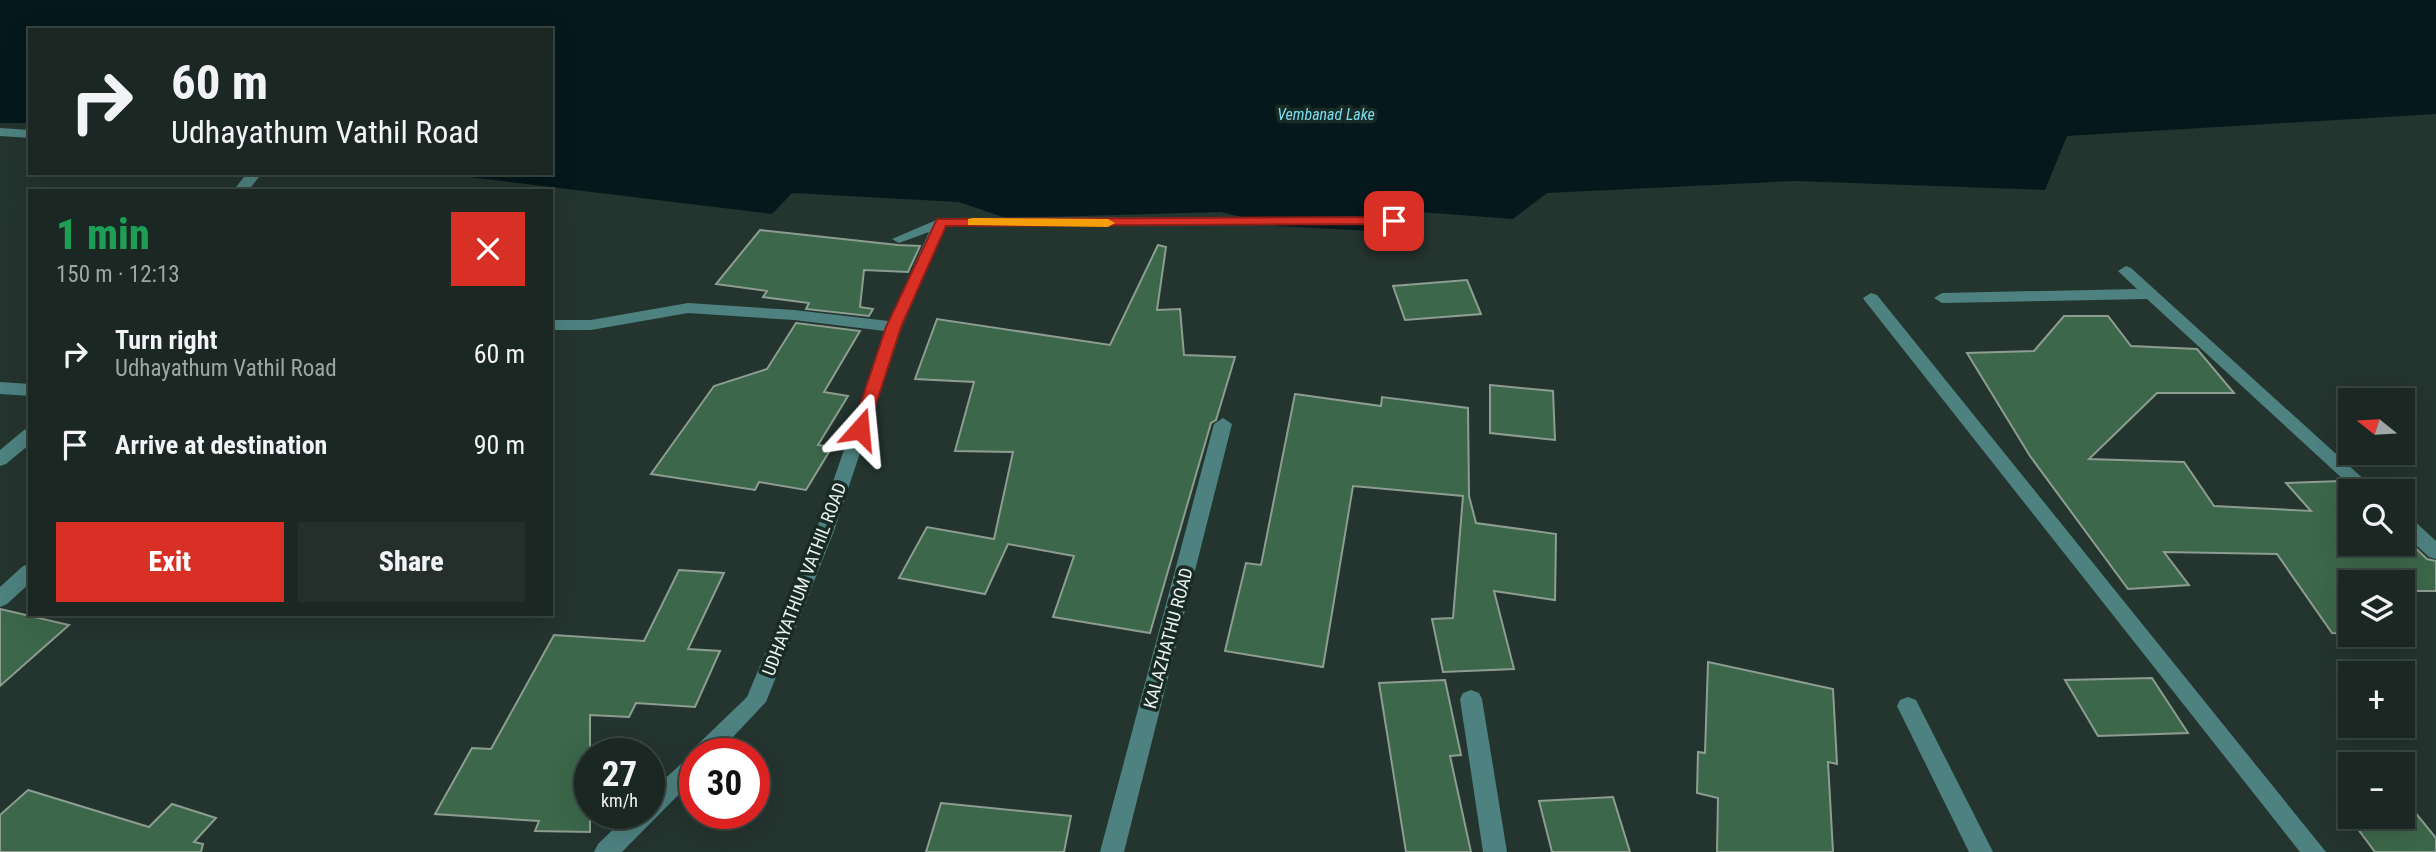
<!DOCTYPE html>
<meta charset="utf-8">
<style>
body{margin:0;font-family:"Roboto Condensed",sans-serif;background:#242f2b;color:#f1f3f6;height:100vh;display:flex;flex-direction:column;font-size:26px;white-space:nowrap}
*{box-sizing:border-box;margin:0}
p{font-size:23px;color:#a0a5a6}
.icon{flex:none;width:38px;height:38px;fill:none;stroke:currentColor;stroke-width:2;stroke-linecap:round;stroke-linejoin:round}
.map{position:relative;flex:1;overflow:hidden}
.sheet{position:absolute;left:28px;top:189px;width:525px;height:427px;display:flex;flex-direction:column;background:#1b2723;border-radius:0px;box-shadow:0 7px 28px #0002,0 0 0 2px #394441}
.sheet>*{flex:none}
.banner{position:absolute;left:28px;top:28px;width:525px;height:147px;border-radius:0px;box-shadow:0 7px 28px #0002,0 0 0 2px #394441;background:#1b2723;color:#f1f3f6;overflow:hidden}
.needle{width:46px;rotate:288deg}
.fabs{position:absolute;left:2338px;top:388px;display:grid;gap:14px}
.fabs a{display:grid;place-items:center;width:77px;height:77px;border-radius:0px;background:#1b2723;box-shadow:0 7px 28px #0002,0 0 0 2px #394441;font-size:35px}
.speed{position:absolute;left:574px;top:738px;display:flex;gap:14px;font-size:35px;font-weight:700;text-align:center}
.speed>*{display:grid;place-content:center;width:91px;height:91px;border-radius:50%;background:#1b2723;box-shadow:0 7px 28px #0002,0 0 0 2px #394441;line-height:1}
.speed small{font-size:18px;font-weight:400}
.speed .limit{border:10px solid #d22;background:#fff;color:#111}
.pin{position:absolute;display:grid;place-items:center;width:60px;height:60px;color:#fff;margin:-30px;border-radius:14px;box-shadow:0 4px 10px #0006}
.me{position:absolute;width:77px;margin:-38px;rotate:18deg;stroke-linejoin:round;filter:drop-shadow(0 0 5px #0008)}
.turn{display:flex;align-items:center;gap:24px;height:147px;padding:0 28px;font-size:32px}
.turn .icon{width:91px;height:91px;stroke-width:2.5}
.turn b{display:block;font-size:49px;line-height:60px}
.round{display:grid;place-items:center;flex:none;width:74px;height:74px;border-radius:0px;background:#242f2b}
.summary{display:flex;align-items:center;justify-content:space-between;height:119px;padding:0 28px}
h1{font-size:42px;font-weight:800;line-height:52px;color:#1e9e55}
.primary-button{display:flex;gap:14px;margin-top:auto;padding:14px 28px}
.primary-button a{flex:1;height:80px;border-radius:0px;background:#d93025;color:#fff;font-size:28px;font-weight:800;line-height:80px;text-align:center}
.primary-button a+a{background:#242f2b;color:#f1f3f6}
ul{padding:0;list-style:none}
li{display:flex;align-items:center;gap:21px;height:91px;padding:0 28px}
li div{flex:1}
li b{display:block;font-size:26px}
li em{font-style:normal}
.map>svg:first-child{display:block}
.water{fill:#05181b}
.building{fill:#3c674a;stroke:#8e9d92;stroke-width:2}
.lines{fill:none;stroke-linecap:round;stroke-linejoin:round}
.minor{fill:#4d8280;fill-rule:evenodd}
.route{fill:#d93025;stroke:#8d1f18;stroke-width:2}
.slow{fill:#f59e0b}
.labels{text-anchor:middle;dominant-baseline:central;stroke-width:7;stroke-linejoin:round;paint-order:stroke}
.far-water-label{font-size:16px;font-style:italic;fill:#79dcef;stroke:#1a2a25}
.street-label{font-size:18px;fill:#e9f3ef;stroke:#1a2a25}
</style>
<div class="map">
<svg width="2436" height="852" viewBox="0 0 2436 852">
<rect width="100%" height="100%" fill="#24342f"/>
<path class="water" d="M 0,0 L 2436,0 L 2436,114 L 2067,136 L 2045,190 L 1795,181 L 1547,193 L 1513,219 L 1394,210 L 1369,231 L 1279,226 L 1221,212 L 1006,218 L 959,202 L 792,193 L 772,214 L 437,173 L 551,173 L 551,30 L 30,30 L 30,123 L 0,123 Z"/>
<g class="building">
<path d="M 760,230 L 898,245 L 920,246 L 908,272 L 864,270 L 860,307 L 873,309 L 869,316 L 806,309 L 809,303 L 763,297 L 767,291 L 716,284 Z"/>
<path d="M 1158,245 L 1166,247 L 1157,310 L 1180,309 L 1184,355 L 1235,357 L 1216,420 L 1211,423 L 1150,633 L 1053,617 L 1074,556 L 1008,544 L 985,594 L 899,578 L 927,527 L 994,539 L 1013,452 L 955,451 L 974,382 L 915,379 L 937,319 L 1110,345 Z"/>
<path d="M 1467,280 L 1481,314 L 1405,320 L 1393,286 Z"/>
<path d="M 2064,316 L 2108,316 L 2131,346 L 2197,349 L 2234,393 L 2157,393 L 2089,459 L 2184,462 L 2214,506 L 2311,511 L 2286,483 L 2341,481 L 2353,492 L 2350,492 L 2350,544 L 2403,544 L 2403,536 L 2427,559 L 2436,561 L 2436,591 L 2403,591 L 2403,583 L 2350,583 L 2350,634 L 2332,633 L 2277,554 L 2164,552 L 2189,585 L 2128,589 L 2030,456 L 1967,353 L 2034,351 Z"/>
<path d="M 796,323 L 860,331 L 824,392 L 848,396 L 818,445 L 832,447 L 806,490 L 759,482 L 755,490 L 651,474 L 714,386 L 767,369 Z"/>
<path d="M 1490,385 L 1553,391 L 1555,440 L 1490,433 Z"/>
<path d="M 1295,394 L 1381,406 L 1382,397 L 1468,408 L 1469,496 L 1476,523 L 1556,534 L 1555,600 L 1494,591 L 1514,669 L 1443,672 L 1432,619 L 1453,618 L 1463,496 L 1353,486 L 1323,667 L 1225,651 L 1246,563 L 1261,565 Z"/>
<path d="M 679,570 L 724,573 L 688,649 L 720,651 L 695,707 L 636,703 L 629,717 L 590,715 L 590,832 L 535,831 L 539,821 L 435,814 L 472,748 L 491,749 L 554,635 L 644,641 Z"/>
<path d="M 0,609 L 69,625 L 0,686 Z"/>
<path d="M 1708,662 L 1833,689 L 1837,764 L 1828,762 L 1833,852 L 1717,852 L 1718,798 L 1697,793 L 1698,752 L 1705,753 Z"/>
<path d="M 2152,678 L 2188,733 L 2098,736 L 2065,680 Z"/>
<path d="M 1445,680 L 1461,755 L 1450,756 L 1471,852 L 1406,852 L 1379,683 Z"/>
<path d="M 28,790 L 149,827 L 172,804 L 216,818 L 194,842 L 203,844 L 201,852 L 0,852 L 0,815 Z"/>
<path d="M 1613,797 L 1630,852 L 1552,852 L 1539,801 Z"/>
<path d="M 941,803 L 1071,816 L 1064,852 L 926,852 Z"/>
<path d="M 2403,806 L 2410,806 L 2436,838 L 2436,852 L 2375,852 L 2343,809 L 2350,809 L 2350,817 L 2403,817 Z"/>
</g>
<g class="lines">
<g class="minor">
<path d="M 0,128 L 30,130 L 30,138 L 0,136 Z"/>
<path d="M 247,173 L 262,173 L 248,191 L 233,191 Z"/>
<path d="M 1394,217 L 1399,218 L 1399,224 L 946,226 L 902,327 L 834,531 L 766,702 L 717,754 L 695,754 L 695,778 L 622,852 L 594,852 L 598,844 L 629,814 L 649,814 L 649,793 L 692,754 L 695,747 L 747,697 L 816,531 L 885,331 L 794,320 L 688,313 L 591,330 L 551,330 L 551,320 L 591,320 L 688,303 L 794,310 L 889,321 L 929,232 L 899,243 L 892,239 L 941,218 Z"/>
<path d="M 2126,266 L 2131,268 L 2378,492 L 2357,492 L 2147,299 L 1942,303 L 1934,298 L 1942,293 L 2137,289 L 2118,271 Z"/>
<path d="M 1871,293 L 1877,295 L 2326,852 L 2300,852 L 1865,301 L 1863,298 Z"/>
<path d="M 0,382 L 30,384 L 30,396 L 0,394 Z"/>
<path d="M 1223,418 L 1232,424 L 1124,852 L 1100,852 L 1214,424 Z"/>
<path d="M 30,428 L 30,444 L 6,464 L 0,466 L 0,450 L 24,430 Z"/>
<path d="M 2403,515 L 2410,517 L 2436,541 L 2436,559 L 2429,557 L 2403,533 Z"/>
<path d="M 30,564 L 30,583 L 7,604 L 0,607 L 0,587 L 23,566 Z"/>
<path d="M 1471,690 L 1479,693 L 1482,699 L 1507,852 L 1483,852 L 1460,699 L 1463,693 Z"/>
<path d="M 1908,697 L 1916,700 L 1993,852 L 1969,852 L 1897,706 L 1900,700 Z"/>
</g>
</g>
<path class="route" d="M 1394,217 L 1398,218 L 1398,224 L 946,226 L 901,327 L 868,429 L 860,435 L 852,429 L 886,327 L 937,219 Z"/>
<path class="slow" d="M 973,218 L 1108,219 L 1115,223 L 1108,227 L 968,225 L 968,219 Z"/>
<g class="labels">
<g class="far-water-label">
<text x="1326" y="114">Vembanad Lake</text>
</g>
<g class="street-label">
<text transform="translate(804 579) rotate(-69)">UDHAYATHUM VATHIL ROAD</text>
<text transform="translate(1168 638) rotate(-75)">KALAZHATHU ROAD</text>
</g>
</g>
</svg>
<div class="fabs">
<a><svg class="needle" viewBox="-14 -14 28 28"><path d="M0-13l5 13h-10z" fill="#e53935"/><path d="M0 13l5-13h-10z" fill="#a0a5a6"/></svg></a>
<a><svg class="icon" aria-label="search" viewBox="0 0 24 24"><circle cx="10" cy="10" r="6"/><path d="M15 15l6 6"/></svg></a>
<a><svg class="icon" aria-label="layers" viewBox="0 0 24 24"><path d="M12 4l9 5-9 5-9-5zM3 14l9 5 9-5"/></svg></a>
<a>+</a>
<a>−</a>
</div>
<div class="speed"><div>27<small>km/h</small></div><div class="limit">30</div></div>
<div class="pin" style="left:1394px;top:221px;background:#d93025"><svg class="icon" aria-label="arrive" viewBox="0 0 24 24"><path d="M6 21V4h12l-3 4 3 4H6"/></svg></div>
<svg class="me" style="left:860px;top:429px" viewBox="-20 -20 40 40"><path d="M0-17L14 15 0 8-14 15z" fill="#d93025" stroke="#fff" stroke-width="4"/></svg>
<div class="banner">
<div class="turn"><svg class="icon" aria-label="right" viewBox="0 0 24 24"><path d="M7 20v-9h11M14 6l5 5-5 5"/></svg><div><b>60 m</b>Udhayathum Vathil Road</div></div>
</div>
<section class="sheet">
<div class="summary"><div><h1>1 min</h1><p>150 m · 12:13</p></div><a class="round" style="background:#d93025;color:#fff"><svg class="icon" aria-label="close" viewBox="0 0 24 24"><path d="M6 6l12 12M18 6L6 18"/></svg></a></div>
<ul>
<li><svg class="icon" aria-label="right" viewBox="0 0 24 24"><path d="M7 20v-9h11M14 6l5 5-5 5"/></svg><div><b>Turn right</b><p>Udhayathum Vathil Road</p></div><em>60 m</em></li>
<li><svg class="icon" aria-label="arrive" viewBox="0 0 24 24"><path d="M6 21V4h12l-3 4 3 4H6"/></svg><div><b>Arrive at destination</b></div><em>90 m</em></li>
</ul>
<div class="primary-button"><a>Exit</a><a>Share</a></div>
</section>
</div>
